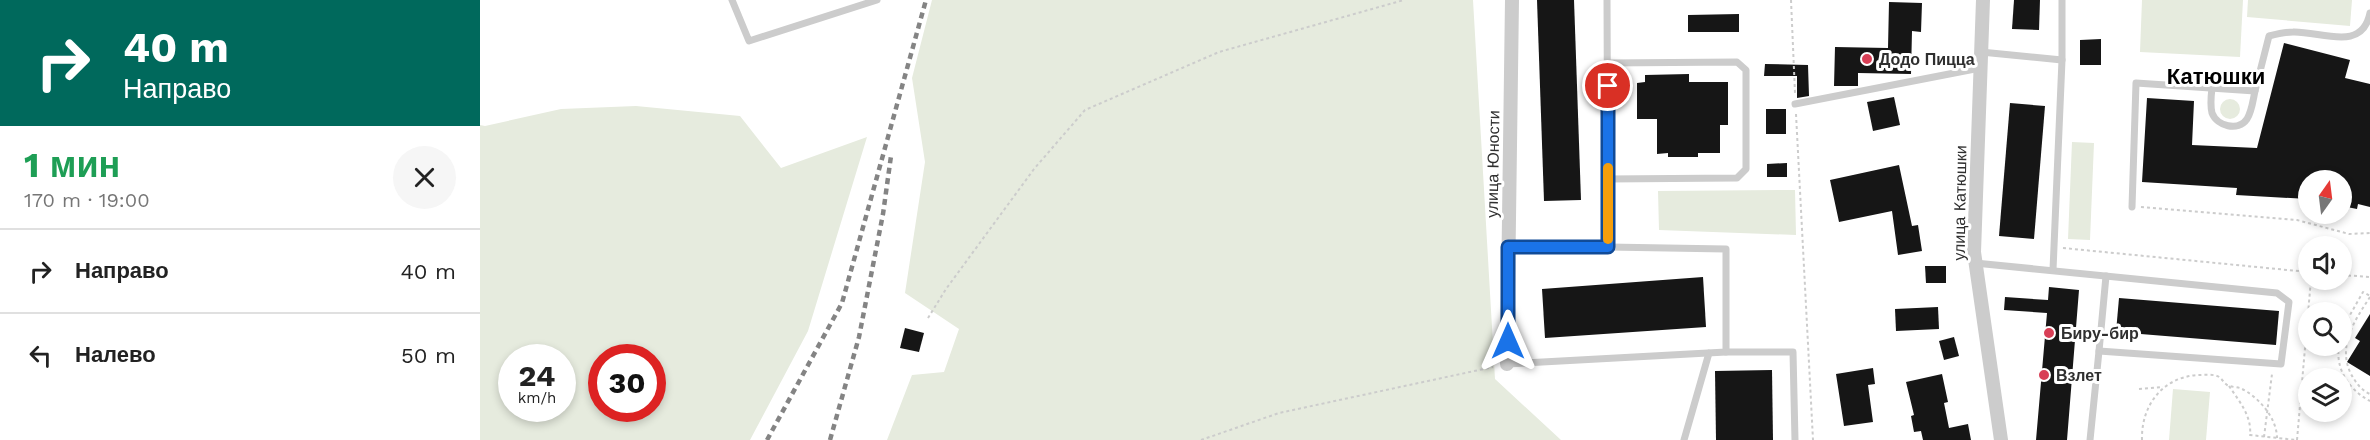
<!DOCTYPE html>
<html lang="ru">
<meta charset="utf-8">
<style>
body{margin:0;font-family:"Work Sans",sans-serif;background:#f6f6f6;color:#222;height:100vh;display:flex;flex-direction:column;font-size:22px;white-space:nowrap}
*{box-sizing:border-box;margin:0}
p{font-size:20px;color:#767676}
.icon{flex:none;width:33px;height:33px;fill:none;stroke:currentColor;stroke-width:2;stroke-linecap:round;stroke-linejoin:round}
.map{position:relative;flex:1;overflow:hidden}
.side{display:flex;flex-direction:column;background:#fff;width:480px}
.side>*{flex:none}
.hud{background:#00695c;color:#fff;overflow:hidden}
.needle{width:39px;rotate:14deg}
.buttons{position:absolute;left:1818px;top:170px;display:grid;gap:12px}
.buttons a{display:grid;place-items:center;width:54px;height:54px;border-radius:50%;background:#fff;box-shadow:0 3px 9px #0003;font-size:30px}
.speed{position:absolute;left:18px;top:344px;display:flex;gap:12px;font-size:30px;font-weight:700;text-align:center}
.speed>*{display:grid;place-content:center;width:78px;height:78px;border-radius:50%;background:#fff;box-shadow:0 3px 9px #0003;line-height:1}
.speed small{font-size:15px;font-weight:400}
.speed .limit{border:9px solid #d22;background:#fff;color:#111}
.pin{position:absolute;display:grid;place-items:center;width:51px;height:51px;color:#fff;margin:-26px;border:3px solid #fff;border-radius:50%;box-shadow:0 2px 6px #0007}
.me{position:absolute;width:66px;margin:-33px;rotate:0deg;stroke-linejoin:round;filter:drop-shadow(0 0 4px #0008)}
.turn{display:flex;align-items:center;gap:21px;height:126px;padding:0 24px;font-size:27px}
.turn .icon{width:78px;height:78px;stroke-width:2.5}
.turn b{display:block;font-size:42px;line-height:51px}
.round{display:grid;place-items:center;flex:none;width:63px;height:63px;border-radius:32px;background:#f6f6f6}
.summary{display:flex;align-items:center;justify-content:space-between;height:102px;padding:0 24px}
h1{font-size:36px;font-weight:700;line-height:45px;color:#1e9e55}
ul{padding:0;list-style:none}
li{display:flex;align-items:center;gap:18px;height:84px;padding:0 24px;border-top:2px solid #e0e0e0}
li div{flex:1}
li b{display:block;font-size:22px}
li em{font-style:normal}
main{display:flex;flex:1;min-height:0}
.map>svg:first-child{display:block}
.green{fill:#e6ebde;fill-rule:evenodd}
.building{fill:#161616}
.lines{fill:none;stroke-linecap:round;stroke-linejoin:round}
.path{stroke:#ccc;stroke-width:2;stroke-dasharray:3 3;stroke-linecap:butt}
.service{stroke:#ccc;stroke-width:7}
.minor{stroke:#ccc;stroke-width:14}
.rail{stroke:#848484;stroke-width:4.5;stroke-dasharray:6 4.5;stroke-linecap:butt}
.route-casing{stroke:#114b97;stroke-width:15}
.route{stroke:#1a73e8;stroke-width:10}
.slow{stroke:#f59e0b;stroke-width:10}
.poi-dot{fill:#d83f56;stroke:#fff;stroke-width:2}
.labels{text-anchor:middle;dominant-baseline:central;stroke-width:6;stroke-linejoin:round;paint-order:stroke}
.poi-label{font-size:16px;font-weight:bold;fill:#2f2f2f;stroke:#fff;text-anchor:start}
.street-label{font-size:16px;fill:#2f2f2f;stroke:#fff}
.district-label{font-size:22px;font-weight:bold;fill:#000;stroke:#fff}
</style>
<main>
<section class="side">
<div class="hud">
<div class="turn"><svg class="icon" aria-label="right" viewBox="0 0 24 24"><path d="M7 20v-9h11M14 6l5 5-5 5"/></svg><div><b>40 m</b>Направо</div></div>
</div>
<div class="summary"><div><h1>1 мин</h1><p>170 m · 19:00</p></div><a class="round"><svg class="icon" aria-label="close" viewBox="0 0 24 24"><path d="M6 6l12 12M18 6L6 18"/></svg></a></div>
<ul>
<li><svg class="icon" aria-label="right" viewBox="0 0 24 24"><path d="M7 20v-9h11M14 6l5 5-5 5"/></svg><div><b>Направо</b></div><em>40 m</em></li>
<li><svg class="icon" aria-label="left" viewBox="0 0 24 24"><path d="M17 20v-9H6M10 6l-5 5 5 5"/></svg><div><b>Налево</b></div><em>50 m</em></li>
</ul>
</section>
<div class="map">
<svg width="1890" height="440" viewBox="0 0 1890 440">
<rect width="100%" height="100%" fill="#fff"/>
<g class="green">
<path d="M 452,0 L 993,0 L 1015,379 L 1081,440 L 407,440 L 432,375 L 464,372 L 479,329 L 425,293 L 445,162 L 432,78 Z"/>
<path d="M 1662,0 L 1763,0 L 1760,57 L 1660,52 Z"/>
<path d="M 1768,0 L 1872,0 L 1870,26 L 1767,17 Z"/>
<circle cx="1750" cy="109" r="10"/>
<path d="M 156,106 L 260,116 L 301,168 L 387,137 L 328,331 L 270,440 L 0,440 L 0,125 L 5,126 L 81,109 ZM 32,357 L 82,357 L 82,408 L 32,408 ZM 122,357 L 172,357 L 172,408 L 122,408 Z"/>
<path d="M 1592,142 L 1614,143 L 1610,240 L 1588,239 Z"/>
<path d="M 1315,190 L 1316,235 L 1179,230 L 1178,191 Z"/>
<path d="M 1693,389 L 1730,392 L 1726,440 L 1689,440 Z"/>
</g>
<g class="building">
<path d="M 1057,0 L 1094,0 L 1101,200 L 1064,201 Z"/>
<path d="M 1534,0 L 1560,0 L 1559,30 L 1532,29 Z"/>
<path d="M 1409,2 L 1442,3 L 1441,32 L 1432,31 L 1431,74 L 1378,73 L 1378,86 L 1354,86 L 1355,47 L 1408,48 Z"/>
<path d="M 1259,14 L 1259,32 L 1208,32 L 1208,15 Z"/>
<path d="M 1621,39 L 1621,65 L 1600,65 L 1600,40 Z"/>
<path d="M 1804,43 L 1870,60 L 1865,78 L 1890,84 L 1890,207 L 1878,204 L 1877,209 L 1862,206 L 1862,180 L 1828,180 L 1828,199 L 1756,195 L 1757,188 L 1662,182 L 1667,98 L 1714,101 L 1712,145 L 1777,148 Z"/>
<path d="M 1285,64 L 1328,65 L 1329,96 L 1317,98 L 1317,76 L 1284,76 Z"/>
<path d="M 1209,74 L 1209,82 L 1248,82 L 1248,125 L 1240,125 L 1240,153 L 1218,153 L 1218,157 L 1188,157 L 1188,153 L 1177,154 L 1177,119 L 1157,119 L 1157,83 L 1165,82 L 1165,75 Z"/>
<path d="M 1414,97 L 1420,125 L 1393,131 L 1387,102 Z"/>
<path d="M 1530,103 L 1565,106 L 1554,239 L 1519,236 Z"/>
<rect x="1286" y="109" width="20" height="25"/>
<path d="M 1307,163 L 1307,177 L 1287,177 L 1287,164 Z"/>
<path d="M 1419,165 L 1432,226 L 1438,225 L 1442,251 L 1418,255 L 1412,211 L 1359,222 L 1350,180 Z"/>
<path d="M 1445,266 L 1466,266 L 1466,283 L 1446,283 Z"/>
<path d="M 1223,277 L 1226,327 L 1065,338 L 1062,289 Z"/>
<path d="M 1569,287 L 1599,290 L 1587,440 L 1556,440 L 1567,313 L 1524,310 L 1525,297 L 1568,300 Z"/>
<path d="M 1639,298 L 1799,311 L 1796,345 L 1636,332 Z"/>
<path d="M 1458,307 L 1459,329 L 1416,331 L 1415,309 Z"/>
<path d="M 1890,314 L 1890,376 L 1867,362 L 1880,341 L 1875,338 Z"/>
<path d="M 425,328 L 444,333 L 439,352 L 420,348 Z"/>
<path d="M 1474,337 L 1479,356 L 1464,360 L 1459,341 Z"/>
<path d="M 1393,368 L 1395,384 L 1388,385 L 1393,422 L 1364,426 L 1356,374 Z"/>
<path d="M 1292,370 L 1293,440 L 1236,440 L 1235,371 Z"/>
<path d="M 1462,374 L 1468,402 L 1464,403 L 1469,428 L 1488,424 L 1491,440 L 1443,440 L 1441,431 L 1434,432 L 1431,416 L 1434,415 L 1426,382 Z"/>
</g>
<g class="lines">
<g class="path">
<path d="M 1311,0 L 1315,93"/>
<path d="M 1316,114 L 1333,440"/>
<path d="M 1661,207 L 1817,220 L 1869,234 L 1890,233"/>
<path d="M 1583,248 L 1828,272"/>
<path d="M 1862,275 L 1890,277"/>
<path d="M 1890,297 C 1875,320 1857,346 1871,374 C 1876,383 1881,390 1890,394"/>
<path d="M 448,318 L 466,289 L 554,169 L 605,110 L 739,52 L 924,0"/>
<path d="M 1862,337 L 1866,322 L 1883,292 L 1890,296"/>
<path d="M 1859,345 C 1855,369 1869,390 1890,401"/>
<path d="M 1749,386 C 1759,401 1772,416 1770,435 L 1816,440"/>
<path d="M 1659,389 L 1683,387"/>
<path d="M 1784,437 L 1792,374"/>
<path d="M 721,440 L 799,413 L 1013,367"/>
<path d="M 1662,440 C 1661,405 1683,377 1718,375 C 1723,375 1732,374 1737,376 C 1741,377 1743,382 1747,385 C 1751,387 1756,387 1760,388 C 1778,396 1797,418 1797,438"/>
<path d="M 1817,440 L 1831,279"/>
</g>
<g class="service">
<path d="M 252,0 L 269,41 L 397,0"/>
<path d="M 1501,52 L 1582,60"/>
<path d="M 1127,63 L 1257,62 L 1266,70 L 1266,169 L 1257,178 L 1127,179"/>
<path d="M 1732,88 C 1731,96 1730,105 1732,113 C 1737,126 1758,132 1767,119 C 1772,111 1773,100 1775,91"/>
<path d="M 1315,104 L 1500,68"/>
<path d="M 1652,207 L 1656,83 L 1775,91 L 1789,36 C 1797,34 1805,32 1813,32 C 1841,31 1882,53 1890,13"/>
<path d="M 1028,247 L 1128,247 L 1127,0"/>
<path d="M 1495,263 L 1797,293 L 1809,302 L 1801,364 L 1619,351 L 1610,440"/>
<path d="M 1573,270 L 1582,60 L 1582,0"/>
<path d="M 1619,351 L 1626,276"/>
<path d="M 1246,352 L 1313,352 L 1315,440"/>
<path d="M 1027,364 L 1246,352 L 1246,249 L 1128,247"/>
<path d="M 1204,440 L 1229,353"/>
</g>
<g class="minor">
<path d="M 1503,0 L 1494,252 L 1521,440"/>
<path d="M 1027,364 L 1032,0"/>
</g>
<g class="rail">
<path d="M 287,440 L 362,303 L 446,0"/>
<path d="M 350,440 L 379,337 L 403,214 L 411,156"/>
</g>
</g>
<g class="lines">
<defs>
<path id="route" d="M 1028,341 L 1028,247 L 1128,247 L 1128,86"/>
</defs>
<use href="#route" class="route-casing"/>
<use href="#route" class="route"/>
<path class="slow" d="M 1128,168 L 1128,239"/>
</g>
<g class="poi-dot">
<circle cx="1387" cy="59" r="6"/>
<circle cx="1569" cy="333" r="6"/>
<circle cx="1564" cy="375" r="6"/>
</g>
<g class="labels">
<g class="poi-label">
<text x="1399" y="59">Додо Пицца</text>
<text x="1581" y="333">Биру-бир</text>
<text x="1576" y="375">Взлет</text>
</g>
<g class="street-label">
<text transform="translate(1013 164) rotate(-89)">улица Юности</text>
<text transform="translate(1480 203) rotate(-89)">улица Катюшки</text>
</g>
<g class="district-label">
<text x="1736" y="76">Катюшки</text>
</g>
</g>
</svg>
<div class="buttons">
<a><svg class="needle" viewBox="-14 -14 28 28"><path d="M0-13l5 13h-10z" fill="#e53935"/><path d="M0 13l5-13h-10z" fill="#767676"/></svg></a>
<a><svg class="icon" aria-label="sound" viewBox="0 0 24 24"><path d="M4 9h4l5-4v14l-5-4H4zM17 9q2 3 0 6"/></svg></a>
<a><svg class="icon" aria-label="search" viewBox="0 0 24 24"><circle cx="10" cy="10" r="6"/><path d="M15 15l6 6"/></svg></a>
<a><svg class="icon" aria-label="layers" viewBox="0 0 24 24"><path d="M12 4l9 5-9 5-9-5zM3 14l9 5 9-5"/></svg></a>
</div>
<div class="speed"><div>24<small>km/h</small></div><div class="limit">30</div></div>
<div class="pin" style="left:1128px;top:86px;background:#d93025"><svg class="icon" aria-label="arrive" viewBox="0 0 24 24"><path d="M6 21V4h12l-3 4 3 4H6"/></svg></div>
<svg class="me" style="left:1028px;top:341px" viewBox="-20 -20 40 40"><path d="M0-17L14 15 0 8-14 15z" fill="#1a73e8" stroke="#fff" stroke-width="4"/></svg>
</div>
</main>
